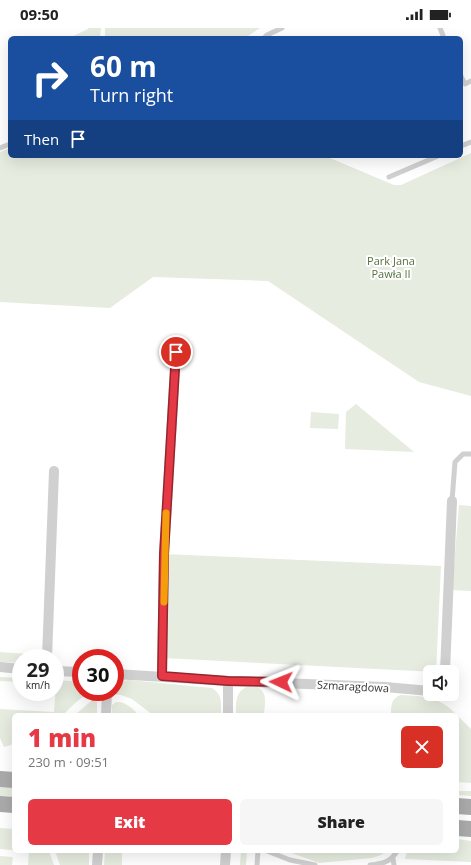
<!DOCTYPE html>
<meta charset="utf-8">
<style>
body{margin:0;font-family:"Open Sans",sans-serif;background:#f6f6f6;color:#222;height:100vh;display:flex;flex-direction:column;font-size:15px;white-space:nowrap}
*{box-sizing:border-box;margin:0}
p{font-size:13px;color:#767676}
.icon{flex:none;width:22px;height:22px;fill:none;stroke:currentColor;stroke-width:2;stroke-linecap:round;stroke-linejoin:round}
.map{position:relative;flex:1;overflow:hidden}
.sheet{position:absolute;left:12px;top:685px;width:447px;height:140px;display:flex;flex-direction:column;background:#fff;border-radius:6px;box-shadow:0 4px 16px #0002}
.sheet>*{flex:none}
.banner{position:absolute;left:8px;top:8px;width:455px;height:122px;border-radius:6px;box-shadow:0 4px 16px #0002;background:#1a4fa0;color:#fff;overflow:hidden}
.buttons{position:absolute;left:423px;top:637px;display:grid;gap:8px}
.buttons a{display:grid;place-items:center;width:36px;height:36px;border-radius:6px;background:#fff;box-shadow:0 4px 16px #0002;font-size:20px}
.speed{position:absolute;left:12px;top:621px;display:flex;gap:8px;font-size:20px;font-weight:700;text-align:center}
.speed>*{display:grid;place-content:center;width:52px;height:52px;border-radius:50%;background:#fff;box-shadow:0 4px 16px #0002;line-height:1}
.speed small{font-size:10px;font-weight:400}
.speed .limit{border:6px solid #d22;background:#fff;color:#111}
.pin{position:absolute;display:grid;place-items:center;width:34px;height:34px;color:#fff;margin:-17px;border:2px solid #fff;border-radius:50%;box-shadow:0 1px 4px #0007}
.me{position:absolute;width:44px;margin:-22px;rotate:272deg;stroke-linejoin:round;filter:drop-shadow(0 0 3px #0008)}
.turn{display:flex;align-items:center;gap:14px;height:84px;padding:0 16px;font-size:18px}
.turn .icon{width:52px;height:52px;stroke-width:2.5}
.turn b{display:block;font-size:28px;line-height:34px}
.then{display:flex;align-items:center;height:38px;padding:0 16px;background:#0003;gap:8px;font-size:15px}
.round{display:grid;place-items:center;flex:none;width:42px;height:42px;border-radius:6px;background:#f6f6f6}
.head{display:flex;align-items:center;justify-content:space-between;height:68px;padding:0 16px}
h1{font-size:24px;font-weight:800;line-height:30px;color:#e63946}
.action{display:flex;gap:8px;margin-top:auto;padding:8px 16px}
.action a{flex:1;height:46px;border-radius:6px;background:#e63946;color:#fff;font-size:16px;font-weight:800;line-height:46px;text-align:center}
.action a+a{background:#f6f6f6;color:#222}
.status{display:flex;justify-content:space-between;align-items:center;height:28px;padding:0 20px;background:#fff;direction:ltr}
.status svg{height:11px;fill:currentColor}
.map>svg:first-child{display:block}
.green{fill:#e6ecdf}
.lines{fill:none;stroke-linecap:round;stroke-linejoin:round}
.service{stroke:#d0d0d0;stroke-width:5}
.minor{stroke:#d0d0d0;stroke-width:10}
.primary{stroke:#ababab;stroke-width:16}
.route-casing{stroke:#96252e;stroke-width:10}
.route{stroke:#e63946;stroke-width:7}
.slow{stroke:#f59e0b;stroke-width:7}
.labels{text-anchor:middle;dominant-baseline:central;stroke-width:4;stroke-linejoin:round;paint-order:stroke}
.park-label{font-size:11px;fill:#56703f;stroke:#fff}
.street-label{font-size:11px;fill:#333;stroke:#fff}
</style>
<div class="status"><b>09:50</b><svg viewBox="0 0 49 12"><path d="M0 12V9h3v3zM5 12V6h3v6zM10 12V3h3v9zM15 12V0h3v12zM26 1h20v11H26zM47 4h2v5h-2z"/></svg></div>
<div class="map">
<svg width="471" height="837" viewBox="0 0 471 837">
<rect width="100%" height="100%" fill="#fff"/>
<g class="green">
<path d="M 88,0 L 101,0 L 100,9 L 97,10 L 69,10 L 88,1 Z"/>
<path d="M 105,0 L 260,0 L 245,10 L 105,10 Z"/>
<path d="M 10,120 L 10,128 L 325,128 L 394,157 L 401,157 L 471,125 L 471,368 L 419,354 L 268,253 L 153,249 L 110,280 L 0,274 L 0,124 Z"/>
<path d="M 356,376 L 414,424 L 345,421 L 346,384 Z"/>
<path d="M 311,384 L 339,386 L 338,401 L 310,400 Z"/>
<path d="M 459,477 L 471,478 L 471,563 L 452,562 Z"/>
<path d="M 164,526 L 441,538 L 436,644 L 163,630 Z"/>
<path d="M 0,624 L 41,627 L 39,630 L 21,630 L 21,635 L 0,634 Z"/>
<path d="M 0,649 L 21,650 L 21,654 L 0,653 Z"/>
<path d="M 58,652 L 81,654 L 81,664 L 97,664 C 94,666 92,665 88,666 C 80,669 69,681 63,687 L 14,687 L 14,716 L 4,719 L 0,710 L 0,681 L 54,684 L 56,656 Z"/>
<path d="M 129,652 L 212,660 C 223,667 221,675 221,687 L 153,687 L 132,671 L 121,667 L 113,666 L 113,664 L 115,664 L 115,659 L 123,653 Z"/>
<path d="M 249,658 C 269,659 265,672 264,687 L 236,687 C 236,674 235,663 249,658 Z"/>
<path d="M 401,667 C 424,668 440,669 457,687 L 391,687 C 391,678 391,670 401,667 Z"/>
<path d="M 91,673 L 95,673 L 97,674 L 97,687 L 75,687 Z"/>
<path d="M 116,674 C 126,673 133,681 139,687 L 112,687 L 112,677 Z"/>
<path d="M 457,687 L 471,701 L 471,755 L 457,754 Z"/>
<path d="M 0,759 L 14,759 L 14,769 L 0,768 Z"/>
<path d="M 457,763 L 471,763 L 471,768 L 457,767 Z"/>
<path d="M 0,800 L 14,801 L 13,822 L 0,821 Z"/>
<path d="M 457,811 L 471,813 L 471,834 L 405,831 L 407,823 L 457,823 Z"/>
<path d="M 29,823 L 49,823 L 54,837 L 28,837 Z"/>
<path d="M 55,823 L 89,823 L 89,837 L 60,837 Z"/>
<path d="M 105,823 L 122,823 L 122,837 L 104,837 Z"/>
<path d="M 241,823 L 247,823 L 246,837 L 240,837 Z"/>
<path d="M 286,823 L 386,823 L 381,827 L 372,830 L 319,835 Z"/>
<path d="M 0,828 L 13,829 L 12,837 L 0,837 Z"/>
</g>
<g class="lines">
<g class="service">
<path d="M 440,0 L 444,10"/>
<path d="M 264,10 L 267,7 L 282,0"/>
<path d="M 461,48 L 465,56 L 471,53"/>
<path d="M 461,118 L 471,114"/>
<path d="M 0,120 L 10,116"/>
<path d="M 389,149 L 438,128"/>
<path d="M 452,473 L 455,434 L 463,426 L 471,426"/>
<path d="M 267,823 L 290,832 L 315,837"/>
<path d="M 393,831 L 394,837"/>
<path d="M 257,837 L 258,823"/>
<path d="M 370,837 C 382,836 391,834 397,823"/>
</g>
<g class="minor">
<path d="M 47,630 L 54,443"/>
<path d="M 0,639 L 21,641"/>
<path d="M 55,643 L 81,644"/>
<path d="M 445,644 L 452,473"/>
<path d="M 115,646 L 228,653 L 385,659 L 430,663"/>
<path d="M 162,648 L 164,526 L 176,324"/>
<path d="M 106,687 L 107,664"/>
<path d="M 228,687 L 228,653"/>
<path d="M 97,837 L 98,823"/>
<path d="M 225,837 L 226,823"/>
</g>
<g class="primary">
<path d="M 0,751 L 14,752"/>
<path d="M 0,776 L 14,777"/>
<path d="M 457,778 L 471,779"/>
<path d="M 457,800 L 471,801"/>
</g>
</g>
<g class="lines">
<defs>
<path id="route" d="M 176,324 L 164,526 L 162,648 L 228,653 L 281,654"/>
</defs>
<use href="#route" class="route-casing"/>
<use href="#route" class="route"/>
<path class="slow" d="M 164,574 L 166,485"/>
</g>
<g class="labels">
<g class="park-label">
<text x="391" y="232">Park Jana<tspan x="391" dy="13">Pawła II</tspan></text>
</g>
<g class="street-label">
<text transform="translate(353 658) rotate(3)">Szmaragdowa</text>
</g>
</g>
</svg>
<div class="buttons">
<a><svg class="icon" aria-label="sound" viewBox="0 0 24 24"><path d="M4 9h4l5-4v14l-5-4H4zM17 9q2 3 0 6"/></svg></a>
</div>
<div class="speed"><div>29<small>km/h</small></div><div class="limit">30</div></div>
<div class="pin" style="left:176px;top:324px;background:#d93025"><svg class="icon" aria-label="arrive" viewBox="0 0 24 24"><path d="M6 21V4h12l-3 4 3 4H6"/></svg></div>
<svg class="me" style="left:281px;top:654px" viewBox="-20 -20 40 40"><path d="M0-17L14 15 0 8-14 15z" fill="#e63946" stroke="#fff" stroke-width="4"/></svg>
<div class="banner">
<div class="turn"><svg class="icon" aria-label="right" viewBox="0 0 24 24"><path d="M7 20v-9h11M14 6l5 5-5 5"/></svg><div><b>60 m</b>Turn right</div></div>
<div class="then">Then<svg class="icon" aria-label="arrive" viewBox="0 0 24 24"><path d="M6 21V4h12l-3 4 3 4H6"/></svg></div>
</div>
<section class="sheet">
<div class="head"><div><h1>1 min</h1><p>230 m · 09:51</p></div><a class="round" style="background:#d93025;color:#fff"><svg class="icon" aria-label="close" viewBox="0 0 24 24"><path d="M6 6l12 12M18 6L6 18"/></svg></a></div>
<div class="action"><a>Exit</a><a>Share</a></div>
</section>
</div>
